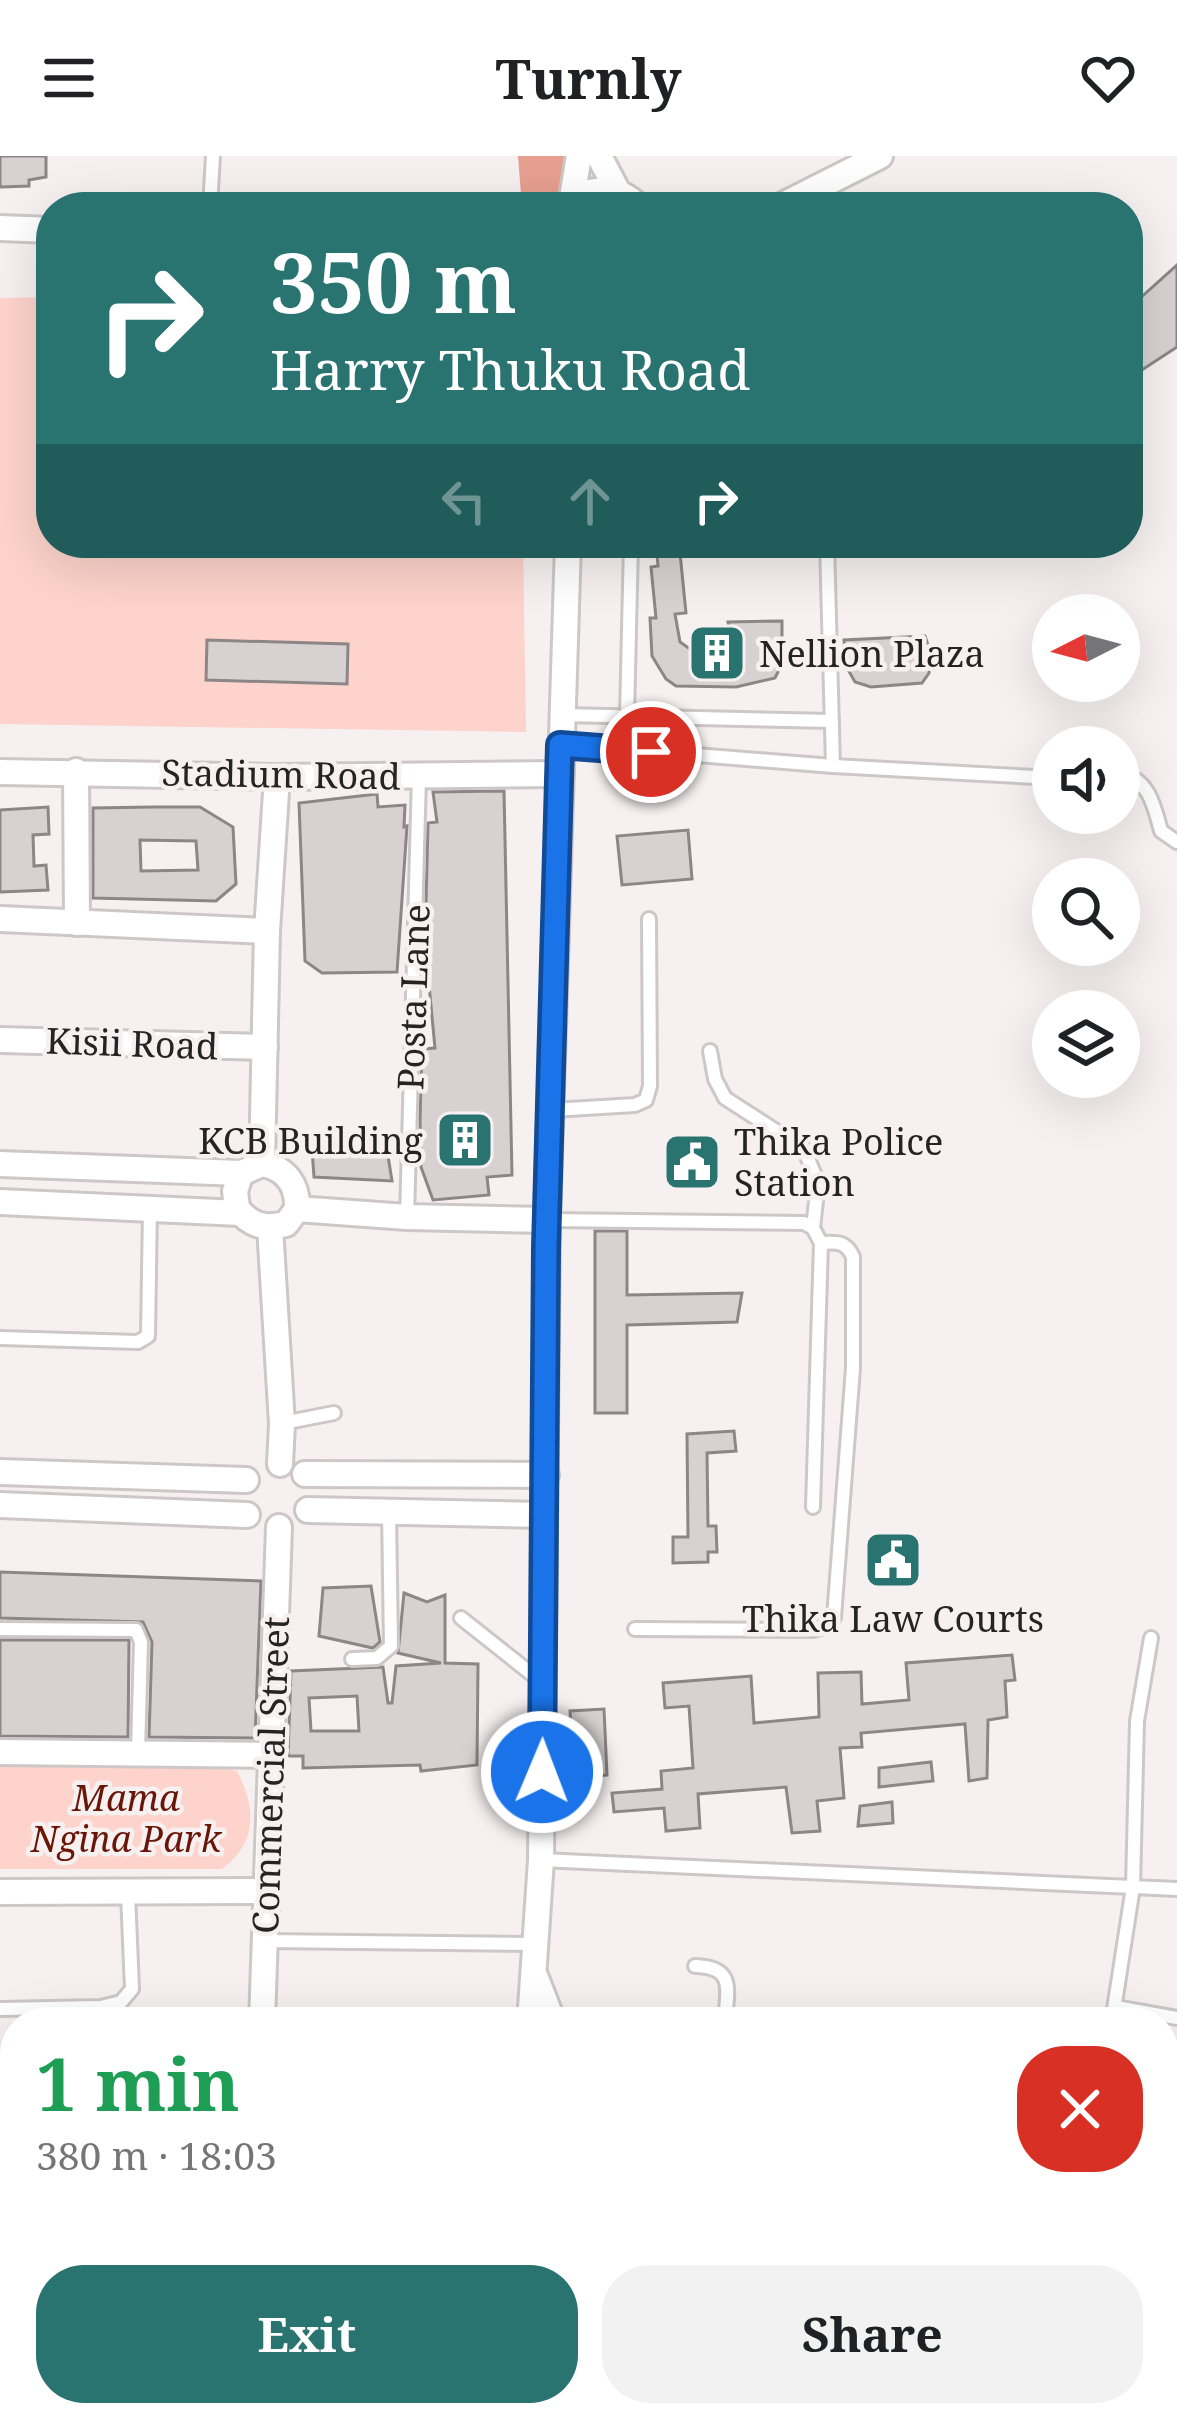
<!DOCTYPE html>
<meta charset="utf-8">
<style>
body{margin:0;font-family:"Noto Serif",serif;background:#f2f2f2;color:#202124;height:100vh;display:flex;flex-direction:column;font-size:45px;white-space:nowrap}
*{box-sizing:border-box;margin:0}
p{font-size:39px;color:#757577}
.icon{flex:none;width:66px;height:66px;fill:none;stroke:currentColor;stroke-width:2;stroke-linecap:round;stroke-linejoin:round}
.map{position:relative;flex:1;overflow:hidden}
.drawer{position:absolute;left:0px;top:1851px;width:1179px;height:420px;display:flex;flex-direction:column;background:#fff;border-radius:48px 48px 0 0;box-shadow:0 12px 48px #0002}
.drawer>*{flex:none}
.hud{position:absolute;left:36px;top:36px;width:1107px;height:366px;border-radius:48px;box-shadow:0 12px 48px #0002;background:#297370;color:#fff;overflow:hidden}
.needle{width:78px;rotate:264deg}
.tools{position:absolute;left:1032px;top:438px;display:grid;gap:24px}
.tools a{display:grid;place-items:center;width:108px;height:108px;border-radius:50%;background:#fff;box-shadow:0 12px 48px #0002;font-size:60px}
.pin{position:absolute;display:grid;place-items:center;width:102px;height:102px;color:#fff;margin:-51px;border:6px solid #fff;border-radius:50%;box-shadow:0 3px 12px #0007}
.me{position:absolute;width:132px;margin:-66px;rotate:1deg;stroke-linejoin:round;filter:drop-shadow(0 0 9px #0008)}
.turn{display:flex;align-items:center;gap:42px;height:252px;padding:0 36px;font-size:54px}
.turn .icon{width:156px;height:156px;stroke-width:2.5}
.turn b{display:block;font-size:84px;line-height:102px}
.lanes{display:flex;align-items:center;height:114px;padding:0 36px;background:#0003;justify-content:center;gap:60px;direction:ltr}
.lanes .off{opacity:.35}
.round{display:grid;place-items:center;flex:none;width:126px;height:126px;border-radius:48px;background:#f2f2f2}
.summary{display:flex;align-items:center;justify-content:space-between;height:204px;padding:0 36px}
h1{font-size:72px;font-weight:700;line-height:90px;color:#1e9e55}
.action{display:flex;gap:24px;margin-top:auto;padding:24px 36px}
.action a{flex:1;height:138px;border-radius:48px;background:#297370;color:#fff;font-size:48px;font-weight:700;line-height:138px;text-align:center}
.action a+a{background:#f2f2f2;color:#202124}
header{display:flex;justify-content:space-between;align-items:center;height:156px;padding:0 36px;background:#fff;font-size:54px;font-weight:700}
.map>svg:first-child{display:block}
.green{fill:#fdd3cb}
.forest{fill:#e79f90}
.building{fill:#d7d2d1;stroke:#8c8786;stroke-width:3;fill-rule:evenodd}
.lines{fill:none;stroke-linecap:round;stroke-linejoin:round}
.service-casing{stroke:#cdc8c7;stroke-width:18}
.minor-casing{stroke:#cdc8c7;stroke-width:30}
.service{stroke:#fff;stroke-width:12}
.minor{stroke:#fff;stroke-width:24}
.route-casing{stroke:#114b97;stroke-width:30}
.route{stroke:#1a73e8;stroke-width:21}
.labels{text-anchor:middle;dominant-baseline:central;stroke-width:9;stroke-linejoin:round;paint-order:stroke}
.poi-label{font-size:36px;fill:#252423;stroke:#f6f1f0;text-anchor:start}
.street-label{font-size:36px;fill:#252423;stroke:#f6f1f0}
.park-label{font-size:36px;font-style:italic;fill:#691508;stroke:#f6f1f0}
</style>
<header><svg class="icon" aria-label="menu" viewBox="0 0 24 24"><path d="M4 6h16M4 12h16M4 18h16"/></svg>Turnly<svg class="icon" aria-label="heart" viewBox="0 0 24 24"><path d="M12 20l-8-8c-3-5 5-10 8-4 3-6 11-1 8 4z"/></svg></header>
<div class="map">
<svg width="1177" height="2271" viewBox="0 0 1177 2271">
<rect width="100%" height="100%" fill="#f6f1f0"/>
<g class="green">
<path d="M 51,141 L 51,387 L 523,387 L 526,576 L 0,568 L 0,142 Z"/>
<path d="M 0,1609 L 217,1610 L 237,1615 C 256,1651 258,1687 222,1713 L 0,1713 Z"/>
</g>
<path class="forest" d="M 518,0 L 572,0 L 566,30 L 546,51 L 522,51 Z"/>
<g class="building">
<path d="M 0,0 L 46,0 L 46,21 L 29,24 L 29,30 L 0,31 Z"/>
<path d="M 1177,109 L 1177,191 L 1128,223 L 1128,194 L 1139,187 L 1128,173 L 1128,126 L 1138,144 Z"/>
<path d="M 656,387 L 679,387 L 686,457 L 675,458 L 680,486 L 690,493 L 733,491 L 728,466 L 782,465 L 782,508 L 775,522 L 736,531 L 676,530 L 666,523 L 652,500 L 650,462 L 656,462 L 651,411 L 658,410 Z"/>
<path d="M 925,480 L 931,498 L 929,517 L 922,527 L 871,531 L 855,526 L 846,510 L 844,484 Z"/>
<path d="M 207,484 L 348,488 L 347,528 L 206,524 Z"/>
<path d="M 504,635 L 512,1019 L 487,1021 L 489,1039 L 433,1044 L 421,1011 L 420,964 L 422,893 L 435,892 L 425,787 L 428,667 L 437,666 L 433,636 Z"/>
<path d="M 377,638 L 378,651 L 405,649 L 404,671 L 407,670 L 397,816 L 322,817 L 305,805 L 299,647 Z"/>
<path d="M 48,651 L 49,678 L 33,679 L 34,710 L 46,709 L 48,734 L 0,736 L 0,654 Z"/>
<path d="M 152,651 L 200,651 L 233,671 L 236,728 L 216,745 L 93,742 L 93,652 ZM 140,684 L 196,685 L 198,714 L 141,715 Z"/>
<path d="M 688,674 L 692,723 L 622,729 L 617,680 Z"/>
<path d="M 312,993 L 388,1000 L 392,1025 L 314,1021 Z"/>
<path d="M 595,1075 L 627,1075 L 627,1139 L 742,1137 L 737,1166 L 627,1169 L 627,1257 L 595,1257 Z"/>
<path d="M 734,1275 L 736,1295 L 707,1297 L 708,1370 L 716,1370 L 717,1396 L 708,1396 L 708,1406 L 673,1407 L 673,1381 L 688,1381 L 687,1278 Z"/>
<path d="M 0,1416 L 261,1425 L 255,1582 L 149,1581 L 152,1486 L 143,1466 L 0,1462 Z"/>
<path d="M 371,1430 L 380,1486 L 373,1492 L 319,1480 L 323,1432 Z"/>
<path d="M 404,1437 L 427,1446 L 445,1439 L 445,1507 L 478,1508 L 477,1609 L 421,1615 L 420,1609 L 303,1612 L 303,1600 L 288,1600 L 291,1515 L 383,1511 L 388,1547 L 392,1547 L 396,1510 L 441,1507 L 398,1497 ZM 357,1540 L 359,1575 L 311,1575 L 309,1542 Z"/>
<path d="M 0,1484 L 129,1484 L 128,1581 L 0,1580 Z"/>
<path d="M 1012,1499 L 1015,1524 L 1005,1525 L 1007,1561 L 988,1564 L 987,1622 L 969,1625 L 965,1568 L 861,1577 L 862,1591 L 840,1592 L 844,1642 L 817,1645 L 820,1675 L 792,1677 L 786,1631 L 698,1638 L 700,1672 L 666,1675 L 664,1652 L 614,1656 L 612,1637 L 662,1633 L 661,1615 L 693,1612 L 689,1550 L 665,1552 L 663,1527 L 751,1520 L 754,1567 L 819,1561 L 818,1517 L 861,1516 L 862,1548 L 909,1544 L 906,1507 Z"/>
<path d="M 604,1553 L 607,1619 L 574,1621 L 570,1555 Z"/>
<path d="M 931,1606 L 933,1625 L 879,1631 L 879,1612 Z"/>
<path d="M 892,1646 L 893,1667 L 858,1670 L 860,1650 Z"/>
<path d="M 0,2019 L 15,2020 L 15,2055 L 0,2054 Z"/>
<path d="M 15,2217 L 15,2271 L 0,2271 L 0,2222 Z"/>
<rect x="243" y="2256" width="45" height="15"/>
</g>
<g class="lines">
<defs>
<g id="service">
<path d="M 210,51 L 213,0"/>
<path d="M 827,387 L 833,610"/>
<path d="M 563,559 L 832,565"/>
<path d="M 627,560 L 631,387"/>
<path d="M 561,588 L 833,610 L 1053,622"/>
<path d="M 1119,616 C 1149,623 1154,649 1161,675 L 1177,686"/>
<path d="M 710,895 L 715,923 L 725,942 L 804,993 L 818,1027 L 813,1072"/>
<path d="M 552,954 L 635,949 L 646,944 L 650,930 L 649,763"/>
<path d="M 407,1061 L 419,620"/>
<path d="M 548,1064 L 804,1067 L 813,1072 L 821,1087 L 813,1351"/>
<path d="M 0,1182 L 138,1186 L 148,1180 L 150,1051"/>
<path d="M 283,1267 L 334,1257"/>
<path d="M 461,1462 L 543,1527"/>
<path d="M 0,1473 L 136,1474 L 141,1486 L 138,1596"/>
<path d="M 635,1473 L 814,1474 L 830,1469 L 834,1461 L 853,1212 L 853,1101 C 846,1085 837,1086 821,1087"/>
<path d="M 352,1503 L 377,1502 L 391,1490 L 389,1355"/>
<path d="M 541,1704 L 1177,1733"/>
<path d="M 265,1785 L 534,1788"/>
<path d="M 695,1810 C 736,1811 727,1834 725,1866"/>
<path d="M 1116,1851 L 1177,1862"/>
<path d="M 0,1853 L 101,1851 L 121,1846 L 132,1833 L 128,1738"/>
<path d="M 1112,1866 L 1133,1731 L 1137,1565 L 1151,1482"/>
</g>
<g id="minor">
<path d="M 599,0 L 618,36"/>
<path d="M 572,42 L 579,0"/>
<path d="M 563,51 C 586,30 616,28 639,51"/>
<path d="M 779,51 L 880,0"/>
<path d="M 0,72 L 51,74"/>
<path d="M 76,615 L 77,767"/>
<path d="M 0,616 L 277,621 L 561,618"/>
<path d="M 0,763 L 267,775"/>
<path d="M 0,884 L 265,891"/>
<path d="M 0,1008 L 241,1017"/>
<path d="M 262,1008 L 267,775 L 277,621"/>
<path d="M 262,1008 C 286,1012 298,1029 297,1053 L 286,1068 C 265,1073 250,1070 237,1052 L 235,1035 L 241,1017 Z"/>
<path d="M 0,1046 L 240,1057"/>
<path d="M 297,1053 L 407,1061 L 547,1064"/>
<path d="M 270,1071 L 282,1268 L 280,1308"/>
<path d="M 0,1316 L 246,1324"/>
<path d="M 305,1318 L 546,1319"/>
<path d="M 0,1349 L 247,1359"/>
<path d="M 308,1354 L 543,1359"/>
<path d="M 0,1596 L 271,1599"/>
<path d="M 0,1736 L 264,1735"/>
<path d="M 536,1822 L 553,1866"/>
<path d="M 262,1866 L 279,1371"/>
<path d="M 530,1866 L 541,1704 L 547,1064 L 568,387"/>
<path d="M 0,1989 L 15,1989"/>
<path d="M 1164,2023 L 1177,2025"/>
<path d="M 1164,2047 L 1177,2050"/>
<path d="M 1164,2252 L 1177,2255"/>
<path d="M 811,2256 L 812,2271"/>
<path d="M 530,2271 L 530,2256"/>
<path d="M 943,2271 L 946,2256"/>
</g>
</defs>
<use href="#service" class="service-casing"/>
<use href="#minor" class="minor-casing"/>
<use href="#service" class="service"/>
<use href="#minor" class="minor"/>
</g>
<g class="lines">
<defs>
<path id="route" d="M 542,1616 L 546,1092 L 560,589 L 651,596"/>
</defs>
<use href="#route" class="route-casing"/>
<use href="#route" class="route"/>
</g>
<defs>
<symbol id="building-square" viewBox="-11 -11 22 22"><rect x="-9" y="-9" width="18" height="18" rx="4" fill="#297370" stroke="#f6f1f0"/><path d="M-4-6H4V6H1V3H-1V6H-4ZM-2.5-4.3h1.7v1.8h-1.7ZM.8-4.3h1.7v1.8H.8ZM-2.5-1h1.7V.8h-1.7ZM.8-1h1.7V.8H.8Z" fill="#fff"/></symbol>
<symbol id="civic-square" viewBox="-11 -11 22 22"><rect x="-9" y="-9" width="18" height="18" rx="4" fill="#297370" stroke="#f6f1f0"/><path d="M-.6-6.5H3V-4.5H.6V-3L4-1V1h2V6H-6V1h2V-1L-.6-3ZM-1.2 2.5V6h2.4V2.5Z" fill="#fff"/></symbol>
</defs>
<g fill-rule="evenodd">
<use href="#building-square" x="684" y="464" width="66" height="66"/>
<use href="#building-square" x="432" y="951" width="66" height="66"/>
<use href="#civic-square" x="659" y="973" width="66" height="66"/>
<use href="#civic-square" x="860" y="1371" width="66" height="66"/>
</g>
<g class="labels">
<g class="poi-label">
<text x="759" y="497">Nellion Plaza</text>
<text x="423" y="984" text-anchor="end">KCB Building</text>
<text x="734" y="985">Thika Police<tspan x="734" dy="41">Station</tspan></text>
<text x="893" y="1462" text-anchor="middle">Thika Law Courts</text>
</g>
<g class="street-label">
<text transform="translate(281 618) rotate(1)">Stadium Road</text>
<text transform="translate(413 841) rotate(-88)">Posta Lane</text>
<text transform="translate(132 887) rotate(2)">Kisii Road</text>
<text transform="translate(270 1619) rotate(-88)">Commercial Street</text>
</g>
<g class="park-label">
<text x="126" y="1641">Mama<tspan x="126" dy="41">Ngina Park</tspan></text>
</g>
</g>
</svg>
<div class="tools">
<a><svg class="needle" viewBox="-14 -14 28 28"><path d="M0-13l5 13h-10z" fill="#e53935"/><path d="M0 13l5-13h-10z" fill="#757577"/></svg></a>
<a><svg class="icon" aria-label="sound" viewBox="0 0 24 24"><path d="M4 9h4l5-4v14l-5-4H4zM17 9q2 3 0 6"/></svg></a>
<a><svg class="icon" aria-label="search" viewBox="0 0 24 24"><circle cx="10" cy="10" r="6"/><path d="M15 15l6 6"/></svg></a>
<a><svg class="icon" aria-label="layers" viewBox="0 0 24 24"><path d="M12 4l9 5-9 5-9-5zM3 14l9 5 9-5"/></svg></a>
</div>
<div class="pin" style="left:651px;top:596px;background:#d93025"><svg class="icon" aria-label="arrive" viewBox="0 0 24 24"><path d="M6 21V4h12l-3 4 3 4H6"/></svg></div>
<svg class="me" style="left:542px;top:1616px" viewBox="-20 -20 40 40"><circle r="17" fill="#1a73e8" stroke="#fff" stroke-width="3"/><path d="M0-11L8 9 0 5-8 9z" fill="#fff"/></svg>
<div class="hud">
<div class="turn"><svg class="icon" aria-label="right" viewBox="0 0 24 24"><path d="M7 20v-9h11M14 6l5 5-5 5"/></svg><div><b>350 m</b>Harry Thuku Road</div></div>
<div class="lanes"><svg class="icon off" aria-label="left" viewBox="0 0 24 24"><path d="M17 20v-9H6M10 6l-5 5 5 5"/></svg><svg class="icon off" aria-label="ahead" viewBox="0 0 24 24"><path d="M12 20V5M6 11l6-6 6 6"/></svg><svg class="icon" aria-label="right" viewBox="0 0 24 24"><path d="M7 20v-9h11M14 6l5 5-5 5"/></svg></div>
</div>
<section class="drawer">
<div class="summary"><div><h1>1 min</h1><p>380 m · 18:03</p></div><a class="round" style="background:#d93025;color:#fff"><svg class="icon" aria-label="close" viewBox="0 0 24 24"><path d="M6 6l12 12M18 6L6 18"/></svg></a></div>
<div class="action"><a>Exit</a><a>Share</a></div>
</section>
</div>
